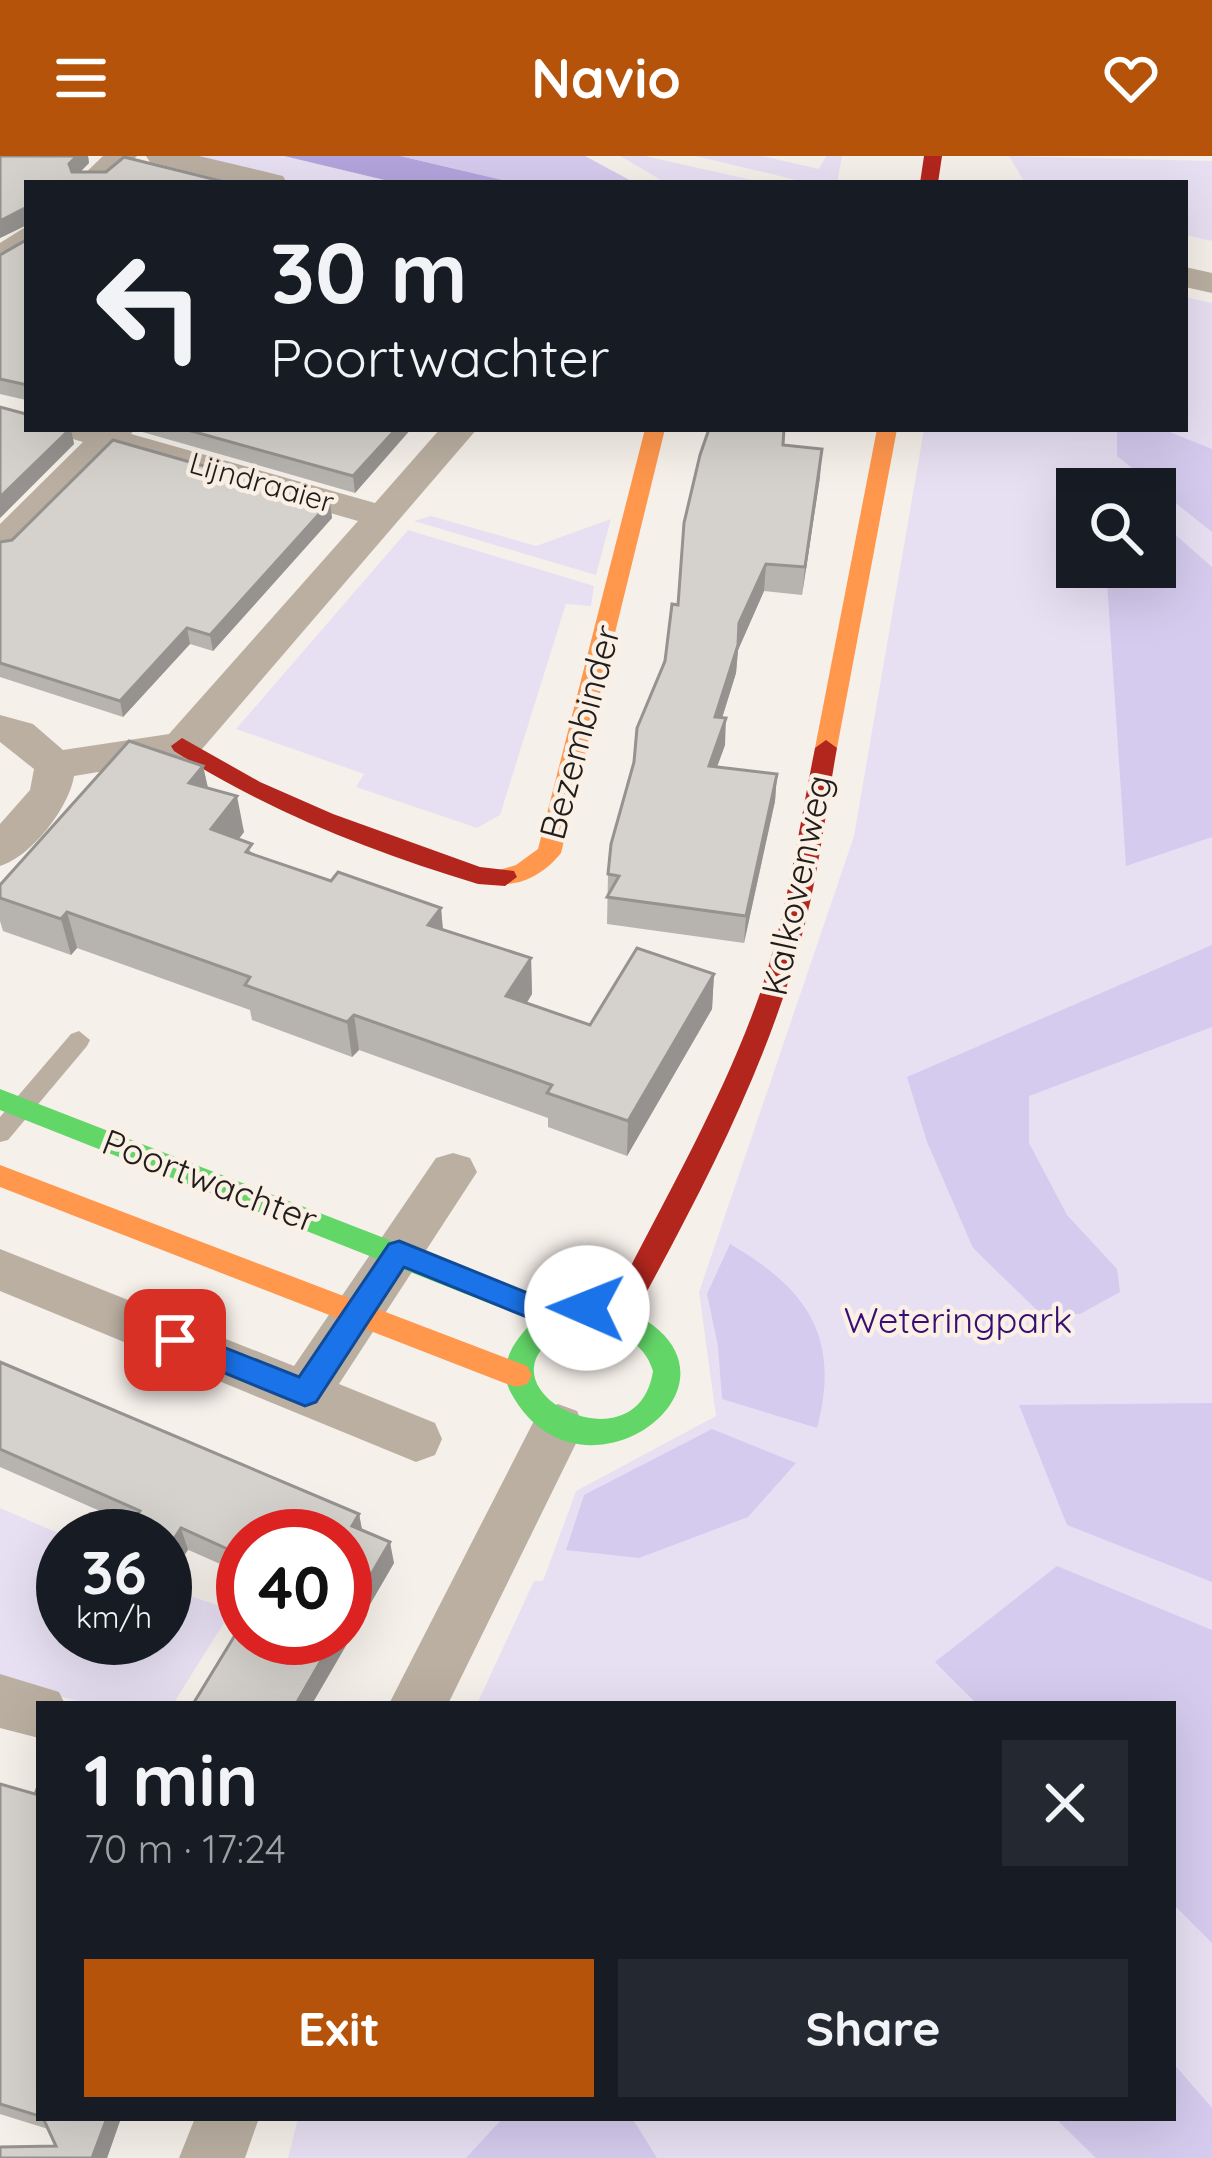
<!DOCTYPE html>
<meta charset="utf-8">
<style>
body{margin:0;font-family:Quicksand,sans-serif;background:#242831;color:#f1f3f6;height:100vh;display:flex;flex-direction:column;font-size:45px;white-space:nowrap}
*{box-sizing:border-box;margin:0}
p{font-size:39px;color:#9ea1a6}
.icon{flex:none;width:66px;height:66px;fill:none;stroke:currentColor;stroke-width:2;stroke-linecap:round;stroke-linejoin:round}
.map{position:relative;flex:1;overflow:hidden}
.details{position:absolute;left:36px;top:1545px;width:1140px;height:420px;display:flex;flex-direction:column;background:#171b24;border-radius:0px;box-shadow:0 12px 48px #0002}
.details>*{flex:none}
.guide{position:absolute;left:24px;top:24px;width:1164px;height:252px;border-radius:0px;box-shadow:0 12px 48px #0002;background:#171b24;color:#f1f3f6;overflow:hidden}
.fabs{position:absolute;left:1056px;top:312px;display:grid;gap:24px}
.fabs a{display:grid;place-items:center;width:120px;height:120px;border-radius:0px;background:#171b24;box-shadow:0 12px 48px #0002;font-size:60px}
.speed{position:absolute;left:36px;top:1353px;display:flex;gap:24px;font-size:60px;font-weight:700;text-align:center}
.speed>*{display:grid;place-content:center;width:156px;height:156px;border-radius:50%;background:#171b24;box-shadow:0 12px 48px #0002;line-height:1}
.speed small{font-size:30px;font-weight:400}
.speed .limit{border:18px solid #d22;background:#fff;color:#111}
.pin{position:absolute;display:grid;place-items:center;width:102px;height:102px;color:#fff;margin:-51px;border-radius:24px;box-shadow:0 6px 18px #0006}
.me{position:absolute;width:132px;margin:-66px;rotate:271deg;stroke-linejoin:round;filter:drop-shadow(0 0 9px #0008)}
.turn{display:flex;align-items:center;gap:42px;height:252px;padding:0 48px;font-size:54px}
.turn .icon{width:156px;height:156px;stroke-width:2.5}
.turn b{display:block;font-size:84px;line-height:102px}
.round{display:grid;place-items:center;flex:none;width:126px;height:126px;border-radius:0px;background:#242831}
.overview{display:flex;align-items:center;justify-content:space-between;height:204px;padding:0 48px}
h1{font-size:72px;font-weight:700;line-height:90px}
.cta{display:flex;gap:24px;margin-top:auto;padding:24px 48px}
.cta a{flex:1;height:138px;border-radius:0px;background:#b45309;color:#fff;font-size:48px;font-weight:700;line-height:138px;text-align:center}
.cta a+a{background:#242831;color:#f1f3f6}
header{display:flex;justify-content:space-between;align-items:center;height:156px;padding:0 48px;background:#b45309;color:#fff;font-size:54px;font-weight:700}
.map>svg:first-child{display:block}
.green{fill:#e7e0f3;fill-rule:evenodd}
.forest{fill:#d5cbee}
.water{fill:#b3a4dd}
.lines{fill:none;stroke-linecap:round;stroke-linejoin:round}
.lane{fill:#baafa1;fill-rule:evenodd}
.street{fill:#baafa1;fill-rule:evenodd}
.fast{fill:#63d668;fill-rule:evenodd}
.slow{fill:#ff974d;fill-rule:evenodd}
.jam{fill:#b3261e;fill-rule:evenodd}
.wall{fill:#b7b4af}
.shaded-wall{fill:#95928f}
.building{fill:#d5d1cc;stroke:#95928f;stroke-width:3}
.route{fill:#1a73e8;stroke:#114b97;stroke-width:3}
.labels{text-anchor:middle;dominant-baseline:central;stroke-width:9;stroke-linejoin:round;paint-order:stroke}
.far-street-label{font-size:30px;fill:#211d1a;stroke:#faf0e6}
.street-label{font-size:36px;fill:#211d1a;stroke:#faf0e6}
.park-label{font-size:36px;fill:#370f73;stroke:#faf0e6}
</style>
<header><svg class="icon" aria-label="menu" viewBox="0 0 24 24"><path d="M4 6h16M4 12h16M4 18h16"/></svg>Navio<svg class="icon" aria-label="heart" viewBox="0 0 24 24"><path d="M12 20l-8-8c-3-5 5-10 8-4 3-6 11-1 8 4z"/></svg></header>
<div class="map">
<svg width="1212" height="2002" viewBox="0 0 1212 2002">
<rect width="100%" height="100%" fill="#f6f0ea"/>
<g class="green">
<path d="M 184,0 L 284,0 L 397,27 L 294,27 Z"/>
<path d="M 620,0 L 645,0 L 765,27 L 666,27 Z"/>
<path d="M 695,0 L 762,0 L 819,13 L 826,0 L 842,0 L 837,27 L 809,27 Z"/>
<path d="M 1009,0 L 1212,5 L 1212,85 L 1185,79 L 1185,27 L 1025,27 Z"/>
<path d="M 1185,141 L 1212,147 L 1212,2002 L 288,2002 L 298,1962 L 1173,1962 L 1173,1548 L 477,1548 L 534,1425 L 543,1425 L 576,1335 L 716,1260 L 699,1136 L 854,680 L 924,273 L 1185,273 ZM 1077,333 L 1155,333 L 1155,411 L 1077,411 Z"/>
<path d="M 431,360 L 536,390 L 611,363 L 596,419 L 414,365 Z"/>
<path d="M 408,374 L 594,430 L 591,450 L 566,448 L 500,659 L 477,672 L 356,631 L 364,618 L 236,573 Z"/>
<path d="M 0,1352 L 65,1380 L 63,1482 L 165,1482 L 165,1460 L 184,1438 L 232,1454 L 173,1548 L 89,1548 L 0,1525 Z"/>
</g>
<g class="forest">
<path d="M 400,0 L 585,0 L 635,27 L 515,27 Z"/>
<path d="M 1117,273 L 1162,273 L 1212,293 L 1212,376 L 1117,300 Z"/>
<path d="M 1155,361 L 1212,411 L 1212,681 L 1126,710 L 1106,411 L 1155,411 Z"/>
<path d="M 1212,789 L 1212,871 L 1029,940 L 1029,987 L 1067,1059 L 1117,1113 L 1120,1136 L 1080,1158 L 1042,1159 L 973,1092 L 927,986 L 907,921 Z"/>
<path d="M 730,1088 C 808,1133 841,1182 817,1272 L 722,1243 L 718,1190 L 707,1138 Z"/>
<path d="M 1212,1247 L 1212,1426 L 1067,1369 L 1019,1249 Z"/>
<path d="M 712,1273 L 796,1307 L 748,1361 L 639,1402 L 566,1394 L 584,1339 Z"/>
<path d="M 1057,1410 L 1212,1474 L 1212,1787 L 1173,1748 L 1173,1548 L 977,1548 L 935,1506 Z"/>
<path d="M 1173,1907 L 1212,1952 L 1212,2002 L 1096,2002 L 1055,1962 L 1173,1962 Z"/>
<path d="M 503,1962 L 632,1962 L 657,2002 L 466,2002 Z"/>
</g>
<path class="water" d="M 284,0 L 400,0 L 515,27 L 397,27 Z"/>
<g class="lines">
<path class="lane" d="M 79,875 L 90,884 L 87,890 L 8,984 L 0,986 L 0,961 L 71,878 Z"/>
<g class="street">
<path d="M 103,0 L 137,0 L 109,27 L 75,27 Z"/>
<path d="M 146,0 L 199,0 L 283,20 L 287,27 L 234,27 L 150,6 Z"/>
<path d="M 27,70 L 27,96 L 0,113 L 0,87 Z"/>
<path d="M 1185,111 L 1212,117 L 1212,137 L 1185,131 Z"/>
<path d="M 57,273 L 135,273 L 131,278 L 375,347 L 440,273 L 477,273 L 196,600 L 74,620 C 69,652 31,701 0,710 L 0,668 L 30,634 L 34,613 L 0,586 L 0,559 L 33,568 L 63,594 L 169,578 L 358,365 L 115,295 L 13,397 L 0,400 L 0,368 L 83,286 L 63,280 Z"/>
<path d="M 453,997 L 470,1002 L 477,1016 L 339,1228 L 435,1267 L 442,1283 L 435,1299 L 416,1306 L 0,1135 L 0,1093 L 294,1210 L 436,1002 Z"/>
<path d="M 558,1248 L 577,1255 L 584,1271 L 448,1548 L 389,1548 L 539,1255 Z"/>
<path d="M 0,1518 L 59,1536 L 65,1548 L 39,1548 L 39,1582 L 0,1572 Z"/>
<path d="M 195,1962 L 259,1962 L 245,2002 L 179,2002 Z"/>
</g>
<path class="fast" d="M 0,933 L 562,1151 L 587,1140 C 803,1197 587,1377 511,1237 C 496,1209 515,1183 534,1165 L 0,954 ZM 589,1164 C 616,1172 645,1187 653,1215 C 638,1315 477,1236 555,1181 C 565,1174 578,1170 589,1164 Z"/>
<g class="slow">
<path d="M 645,273 L 665,273 L 561,697 C 546,716 521,732 496,727 L 493,721 L 496,715 L 516,709 L 538,693 Z"/>
<path d="M 877,273 L 897,273 L 837,592 L 826,600 L 815,592 Z"/>
<path d="M 0,1009 L 527,1210 L 532,1219 L 527,1228 L 517,1231 L 507,1228 L 0,1031 Z"/>
</g>
<g class="jam">
<path d="M 924,0 L 942,0 L 938,27 L 920,27 Z"/>
<path d="M 182,582 L 260,626 L 333,658 L 480,711 L 514,715 L 517,721 L 505,730 L 478,728 C 372,696 267,655 174,595 L 171,590 Z"/>
<path d="M 826,584 L 837,592 C 825,658 818,725 799,790 C 762,923 696,1045 631,1165 L 621,1169 L 611,1165 L 607,1157 C 659,1052 718,954 758,843 C 787,761 798,676 815,592 Z"/>
</g>
</g>
<g class="wall">
<path d="M 0,0 L 88,0 L 89,7 L 80,16 L 106,16 L 124,1 L 229,27 L 27,27 L 27,273 L 71,273 L 74,288 L 0,362 L 0,251 L 26,258 L 26,244 L 0,238 L 0,99 L 26,84 L 26,69 L 0,82 Z"/>
<path d="M 137,273 L 411,273 L 355,337 L 139,275 Z"/>
<path d="M 783,289 L 820,321 L 802,439 L 764,435 L 738,494 L 736,517 L 722,562 L 725,589 L 717,611 L 777,618 L 775,645 L 744,787 L 607,768 L 608,718 L 678,449 Z"/>
<path d="M 330,346 L 332,362 L 213,495 L 190,488 L 123,561 L 0,521 L 0,386 Z"/>
<path d="M 203,610 L 208,632 L 244,676 L 239,683 L 254,699 L 331,725 L 441,752 L 443,774 L 531,802 L 532,838 L 527,847 L 590,869 L 714,818 L 712,853 L 627,1000 L 548,971 L 548,962 L 359,894 L 352,901 L 252,864 L 250,854 L 77,792 L 71,799 L 3,775 L 0,765 L 0,729 Z"/>
<path d="M 0,1206 L 359,1358 L 362,1374 L 394,1407 L 312,1548 L 193,1548 L 345,1482 L 243,1380 L 243,1418 L 0,1311 Z"/>
<path d="M 0,1628 L 35,1638 L 39,1628 L 39,1962 L 121,1962 L 107,2002 L 0,2002 L 56,1990 L 48,1973 L 0,1958 Z"/>
</g>
<g class="shaded-wall">
<path d="M 77,0 L 88,0 L 89,7 L 72,24 L 69,8 Z"/>
<path d="M 27,51 L 27,69 L 0,82 L 0,65 Z"/>
<path d="M 71,273 L 74,288 L 0,362 L 0,341 Z"/>
<path d="M 396,273 L 411,273 L 355,337 L 353,320 Z"/>
<path d="M 822,293 L 820,321 L 802,439 L 805,411 Z"/>
<path d="M 330,346 L 332,362 L 213,495 L 210,479 Z"/>
<path d="M 766,408 L 764,435 L 738,494 L 736,517 L 714,588 L 715,561 L 739,467 Z"/>
<path d="M 187,472 L 190,488 L 123,561 L 120,545 Z"/>
<path d="M 726,562 L 725,589 L 707,638 L 709,610 Z"/>
<path d="M 203,610 L 211,646 L 189,627 Z"/>
<path d="M 777,618 L 775,645 L 744,787 L 746,760 Z"/>
<path d="M 237,640 L 244,676 L 218,709 L 211,673 Z"/>
<path d="M 441,752 L 444,787 L 428,769 Z"/>
<path d="M 67,756 L 77,792 L 71,799 L 61,763 Z"/>
<path d="M 531,802 L 532,838 L 508,875 L 506,840 Z"/>
<path d="M 714,818 L 712,853 L 627,1000 L 628,965 Z"/>
<path d="M 354,859 L 359,894 L 352,901 L 347,866 Z"/>
<path d="M 359,1358 L 363,1379 L 352,1370 Z"/>
<path d="M 181,1372 L 188,1394 L 165,1429 L 165,1397 Z"/>
<path d="M 390,1386 L 394,1407 L 312,1548 L 296,1548 L 334,1482 L 345,1482 L 345,1463 Z"/>
<path d="M 107,1962 L 121,1962 L 107,2002 L 92,2002 Z"/>
</g>
<g class="building">
<path d="M 0,0 L 77,0 L 69,8 L 72,16 L 106,16 L 124,1 L 229,27 L 27,27 L 27,273 L 70,273 L 0,341 L 0,251 L 26,258 L 27,229 L 0,223 L 0,99 L 26,84 L 27,51 L 0,65 Z"/>
<path d="M 184,273 L 396,273 L 353,320 Z"/>
<path d="M 709,273 L 784,273 L 783,289 L 822,293 L 805,411 L 766,408 L 739,467 L 738,489 L 715,561 L 726,562 L 709,610 L 777,618 L 746,760 L 607,741 L 619,720 L 608,718 L 611,688 L 634,606 L 637,572 L 665,505 L 672,448 L 678,449 L 684,367 L 700,299 Z"/>
<path d="M 113,284 L 330,346 L 210,479 L 187,472 L 120,545 L 0,507 L 0,386 L 12,384 Z"/>
<path d="M 129,585 L 203,610 L 189,627 L 237,640 L 211,673 L 252,688 L 246,696 L 331,725 L 338,716 L 441,752 L 428,769 L 531,802 L 506,840 L 590,869 L 637,792 L 714,818 L 628,965 L 547,937 L 552,929 L 354,859 L 347,866 L 245,829 L 250,821 L 67,756 L 61,763 L 0,742 L 0,729 Z"/>
<path d="M 0,1206 L 359,1358 L 352,1370 L 390,1386 L 345,1463 L 345,1380 L 243,1380 L 243,1400 L 181,1372 L 165,1397 L 165,1380 L 123,1380 L 140,1355 L 0,1293 Z"/>
<path d="M 243,1466 L 243,1482 L 334,1482 L 296,1548 L 193,1548 Z"/>
<path d="M 0,1628 L 35,1638 L 39,1628 L 39,1960 L 0,1948 Z"/>
<path d="M 43,1962 L 107,1962 L 92,2002 L 0,2002 L 0,1991 L 56,1990 Z"/>
</g>
<path class="route" d="M 399,1085 L 555,1148 L 587,1140 L 597,1143 L 602,1152 L 597,1160 L 554,1172 L 404,1111 L 316,1246 L 305,1250 L 164,1192 L 160,1184 L 164,1175 L 175,1172 L 299,1221 L 389,1088 Z"/>
<g class="labels">
<g class="far-street-label">
<text transform="translate(262 326) rotate(16)">Lijndraaier</text>
</g>
<g class="street-label">
<text transform="translate(579 576) rotate(-75)">Bezembinder</text>
<text transform="translate(796 729) rotate(-78)">Kalkovenweg</text>
<text transform="translate(210 1024) rotate(21)">Poortwachter</text>
</g>
<g class="park-label">
<text x="958" y="1163">Weteringpark</text>
</g>
</g>
</svg>
<div class="fabs">
<a><svg class="icon" aria-label="search" viewBox="0 0 24 24"><circle cx="10" cy="10" r="6"/><path d="M15 15l6 6"/></svg></a>
</div>
<div class="speed"><div>36<small>km/h</small></div><div class="limit">40</div></div>
<div class="pin" style="left:175px;top:1184px;background:#d93025"><svg class="icon" aria-label="arrive" viewBox="0 0 24 24"><path d="M6 21V4h12l-3 4 3 4H6"/></svg></div>
<svg class="me" style="left:587px;top:1152px" viewBox="-20 -20 40 40"><circle r="19" fill="#fff"/><path d="M0-13L10 11 0 6-10 11z" fill="#1a73e8"/></svg>
<div class="guide">
<div class="turn"><svg class="icon" aria-label="left" viewBox="0 0 24 24"><path d="M17 20v-9H6M10 6l-5 5 5 5"/></svg><div><b>30 m</b>Poortwachter</div></div>
</div>
<section class="details">
<div class="overview"><div><h1>1 min</h1><p>70 m · 17:24</p></div><a class="round"><svg class="icon" aria-label="close" viewBox="0 0 24 24"><path d="M6 6l12 12M18 6L6 18"/></svg></a></div>
<div class="cta"><a>Exit</a><a>Share</a></div>
</section>
</div>
